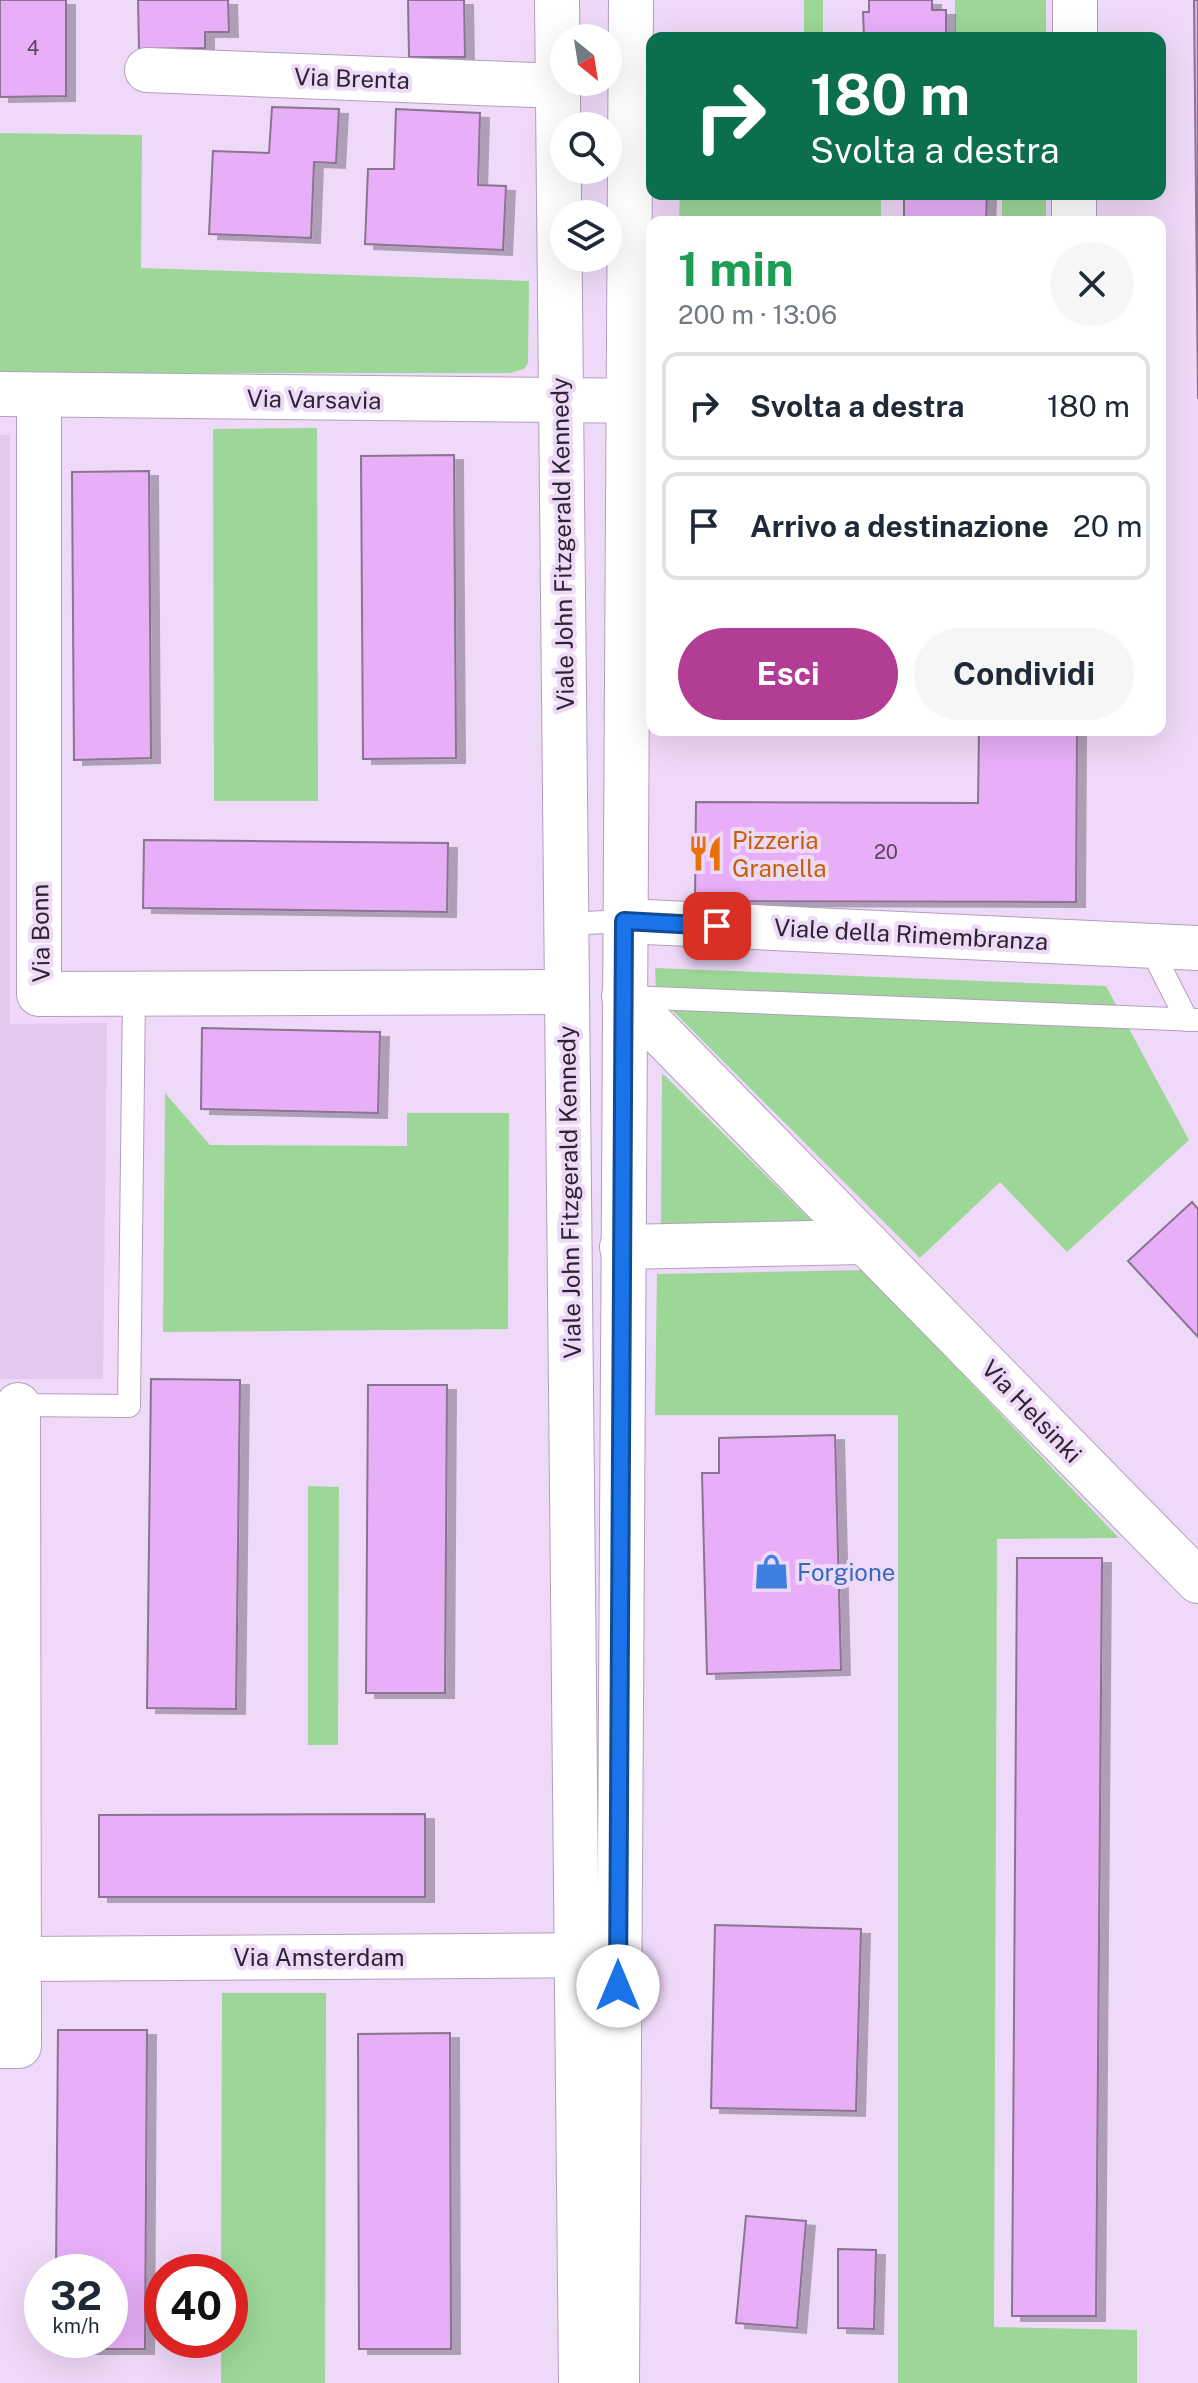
<!DOCTYPE html>
<html lang="it">
<meta charset="utf-8">
<style>
body{margin:0;font-family:"Public Sans",sans-serif;background:#f6f6f7;color:#1f2937;height:100vh;display:flex;flex-direction:column;font-size:30px;white-space:nowrap}
*{box-sizing:border-box;margin:0}
p{font-size:26px;color:#747a83}
.icon{flex:none;width:44px;height:44px;fill:none;stroke:currentColor;stroke-width:2;stroke-linecap:round;stroke-linejoin:round}
.map{position:relative;flex:1;overflow:hidden}
.details{position:absolute;left:646px;top:216px;width:520px;height:520px;display:flex;flex-direction:column;background:#fff;border-radius:16px;box-shadow:0 8px 32px #0002}
.details>*{flex:none}
.top-card{position:absolute;left:646px;top:32px;width:520px;height:168px;border-radius:16px;box-shadow:0 8px 32px #0002;background:#0b6e4f;color:#fff;overflow:hidden}
.needle{width:52px;rotate:150deg}
.buttons{position:absolute;left:550px;top:24px;display:grid;gap:16px}
.buttons a{display:grid;place-items:center;width:72px;height:72px;border-radius:50%;background:#fff;box-shadow:0 8px 32px #0002;font-size:40px}
.speed{position:absolute;left:24px;top:2254px;display:flex;gap:16px;font-size:40px;font-weight:700;text-align:center}
.speed>*{display:grid;place-content:center;width:104px;height:104px;border-radius:50%;background:#fff;box-shadow:0 8px 32px #0002;line-height:1}
.speed small{font-size:20px;font-weight:400}
.speed .limit{border:12px solid #d22;background:#fff;color:#111}
.pin{position:absolute;display:grid;place-items:center;width:68px;height:68px;color:#fff;margin:-34px;border-radius:16px;box-shadow:0 4px 12px #0006}
.me{position:absolute;width:88px;margin:-44px;rotate:0deg;stroke-linejoin:round;filter:drop-shadow(0 0 6px #0008)}
.turn{display:flex;align-items:center;gap:28px;height:168px;padding:0 32px;font-size:36px}
.turn .icon{width:104px;height:104px;stroke-width:2.5}
.turn b{display:block;font-size:56px;line-height:68px}
.round{display:grid;place-items:center;flex:none;width:84px;height:84px;border-radius:42px;background:#f6f6f7}
.summary{display:flex;align-items:center;justify-content:space-between;height:136px;padding:0 32px}
h1{font-size:48px;font-weight:700;line-height:60px;color:#1e9e55}
.primary-button{display:flex;gap:16px;margin-top:auto;padding:16px 32px}
.primary-button a{flex:1;height:92px;border-radius:48px;background:#b33d95;color:#fff;font-size:32px;font-weight:700;line-height:92px;text-align:center}
.primary-button a+a{background:#f6f6f7;color:#1f2937}
ul{padding:0;list-style:none}
li{display:flex;align-items:center;gap:24px;height:108px;margin:0 16px 12px;padding:0 16px;border:4px solid #e0e1e3;border-radius:16px}
li div{flex:1}
li b{display:block;font-size:30px}
li em{font-style:normal}
.map>svg:first-child{display:block}
.built{fill:#e2c9ed}
.green{fill:#9cd797}
.building{fill:#e8aff8;stroke:#89748f;stroke-width:2;filter:url(#shadow)}
.lines{fill:none;stroke-linecap:round;stroke-linejoin:round}
.service-casing{stroke:#b39fbc;stroke-width:24}
.minor-casing{stroke:#b39fbc;stroke-width:46}
.tertiary-casing{stroke:#b39fbc;stroke-width:46}
.service{stroke:#fff;stroke-width:22}
.minor{stroke:#fff;stroke-width:44}
.tertiary{stroke:#fff;stroke-width:44}
.route-casing{stroke:#114b97;stroke-width:20}
.route{stroke:#1a73e8;stroke-width:14}
.labels{text-anchor:middle;dominant-baseline:central;stroke-width:8;stroke-linejoin:round;paint-order:stroke}
.number-label{font-size:20px;fill:#5b4761}
.street-label{font-size:24px;fill:#2c242f;stroke:#efd9f8}
.food-label{font-size:24px;fill:#c56008;stroke:#efd9f8;text-anchor:start}
.shop-label{font-size:24px;fill:#366cbe;stroke:#efd9f8;text-anchor:start}
</style>
<div class="map">
<svg width="1198" height="2383" viewBox="0 0 1198 2383">
<defs>
<filter id="shadow"><feDropShadow dx="9" dy="5" stdDeviation="0" flood-color="#0004"/></filter>
</defs>
<rect width="100%" height="100%" fill="#efd9f8"/>
<path class="built" d="M 0,435 L 10,435 L 10,1024 L 107,1023 L 103,1379 L 0,1379 Z"/>
<g class="green">
<rect x="804" y="0" width="19" height="38"/>
<rect x="955" y="0" width="91" height="38"/>
<path d="M 0,133 L 142,135 L 141,268 L 529,281 L 528,363 L 524,369 L 510,373 L 0,373 Z"/>
<path d="M 680,194 L 881,194 L 881,222 L 679,222 Z"/>
<rect x="1002" y="194" width="44" height="28"/>
<path d="M 317,428 L 318,801 L 214,801 L 213,429 Z"/>
<path d="M 655,968 L 1106,986 L 1189,1140 L 1067,1252 L 1000,1182 L 920,1258 L 656,994 Z"/>
<path d="M 662,1073 L 814,1223 L 661,1224 Z"/>
<path d="M 165,1093 L 210,1145 L 407,1146 L 407,1113 L 509,1113 L 508,1329 L 163,1332 Z"/>
<path d="M 863,1270 L 1119,1538 L 997,1539 L 994,2327 L 1137,2330 L 1137,2383 L 898,2383 L 898,1415 L 655,1415 L 657,1274 Z"/>
<path d="M 308,1486 L 339,1487 L 338,1745 L 308,1745 Z"/>
<path d="M 222,1993 L 326,1993 L 325,2383 L 221,2383 L 221,2340 L 230,2340 L 230,2272 L 221,2272 Z"/>
</g>
<g class="building">
<path d="M 0,0 L 66,0 L 66,96 L 0,97 Z"/>
<path d="M 138,0 L 228,0 L 229,32 L 205,32 L 205,48 L 139,49 Z"/>
<path d="M 408,0 L 464,0 L 465,57 L 409,57 Z"/>
<path d="M 869,0 L 932,0 L 932,10 L 946,10 L 946,38 L 864,38 L 863,12 L 869,12 Z"/>
<path d="M 1194,0 L 1198,0 L 1198,399 Z"/>
<path d="M 272,107 L 339,109 L 336,163 L 314,162 L 311,238 L 209,234 L 213,151 L 269,153 Z"/>
<path d="M 396,109 L 480,113 L 478,185 L 506,186 L 503,250 L 365,244 L 368,169 L 394,169 Z"/>
<path d="M 904,194 L 987,194 L 986,222 L 904,222 Z"/>
<path d="M 454,455 L 456,758 L 363,759 L 361,456 Z"/>
<path d="M 149,471 L 151,758 L 74,760 L 72,472 Z"/>
<path d="M 979,730 L 1077,730 L 1076,902 L 695,901 L 696,802 L 978,803 Z"/>
<path d="M 144,840 L 448,843 L 447,912 L 143,908 Z"/>
<path d="M 202,1028 L 380,1032 L 378,1113 L 201,1109 Z"/>
<path d="M 1192,1202 L 1198,1209 L 1198,1337 L 1128,1261 Z"/>
<path d="M 151,1379 L 240,1380 L 236,1709 L 147,1708 Z"/>
<path d="M 368,1385 L 447,1385 L 445,1693 L 366,1693 Z"/>
<path d="M 835,1435 L 841,1670 L 707,1674 L 702,1473 L 719,1473 L 719,1438 Z"/>
<path d="M 1017,1558 L 1102,1558 L 1096,2316 L 1012,2316 Z"/>
<path d="M 425,1814 L 425,1897 L 99,1897 L 99,1815 Z"/>
<path d="M 715,1925 L 861,1929 L 856,2111 L 711,2108 Z"/>
<path d="M 58,2030 L 147,2030 L 145,2349 L 56,2349 L 56,2340 L 110,2340 L 110,2272 L 56,2272 Z"/>
<path d="M 450,2033 L 451,2349 L 359,2349 L 358,2034 Z"/>
<path d="M 746,2216 L 806,2221 L 797,2328 L 736,2323 Z"/>
<path d="M 838,2249 L 876,2250 L 874,2329 L 838,2328 Z"/>
</g>
<g class="lines">
<defs>
<g id="service">
<path d="M 566,924 L 624,921"/>
<path d="M 1149,945 L 1187,1020"/>
<path d="M 629,997 L 1198,1020"/>
<path d="M 13,1405 L 129,1406 L 134,993"/>
</g>
<g id="minor">
<path d="M 1075,38 L 1075,0"/>
<path d="M 147,70 L 558,86"/>
<path d="M 1074,222 L 1074,194"/>
<path d="M 0,394 L 652,401"/>
<path d="M 39,395 L 39,994 L 567,992"/>
<path d="M 624,921 L 1198,948"/>
<path d="M 865,1242 L 1198,1581"/>
<path d="M 622,1247 L 865,1242 L 624,996"/>
<path d="M 19,1959 L 613,1955"/>
<path d="M 0,2046 L 19,2046 L 18,1405"/>
</g>
<g id="tertiary">
<path d="M 557,0 L 581,2383"/>
<path d="M 617,2383 L 631,0"/>
</g>
</defs>
<use href="#service" class="service-casing"/>
<use href="#minor" class="minor-casing"/>
<use href="#tertiary" class="tertiary-casing"/>
<use href="#service" class="service"/>
<use href="#minor" class="minor"/>
<use href="#tertiary" class="tertiary"/>
</g>
<g class="lines">
<defs>
<path id="route" d="M 618,1986 L 624,921 L 717,926"/>
</defs>
<use href="#route" class="route-casing"/>
<use href="#route" class="route"/>
</g>
<defs>
<symbol id="restaurant-bare" viewBox="-9 -9 18 18"><path d="M-5-6h1v4h1v-4h1v4h1v-4h1v5L-1.5 .5V6h-2V.5L-5-1ZM5-6V6H3V1.5H1.5Q1.5-4 5-6Z" fill="#e8710a" stroke="#efd9f8" stroke-width="2.5" paint-order="stroke"/></symbol>
<symbol id="shop-bare" viewBox="-9 -9 18 18"><path d="M-5-2.5h2.3a2.7 3.5 0 0 1 5.4 0H5L5.5 6h-11ZM-1.5-2.5h3a1.5 2.3 0 0 0-3 0Z" fill="#3f7fe0" stroke="#efd9f8" stroke-width="2.5" paint-order="stroke"/></symbol>
</defs>
<g fill-rule="evenodd">
<use href="#restaurant-bare" x="680" y="828" width="51" height="51"/>
<use href="#shop-bare" x="746" y="1546" width="51" height="51"/>
</g>
<g class="labels">
<g class="number-label">
<text x="33" y="48">4</text>
<text x="886" y="852">20</text>
</g>
<g class="street-label">
<text transform="translate(352 78) rotate(2)">Via Brenta</text>
<text transform="translate(314 399) rotate(1)">Via Varsavia</text>
<text transform="translate(562 544) rotate(-91)">Viale John Fitzgerald Kennedy</text>
<text transform="translate(40 933) rotate(-91)">Via Bonn</text>
<text transform="translate(911 934) rotate(3)">Viale della Rimembranza</text>
<text transform="translate(569 1192) rotate(-91)">Viale John Fitzgerald Kennedy</text>
<text transform="translate(1032 1411) rotate(46)">Via Helsinki</text>
<text x="319" y="1957">Via Amsterdam</text>
</g>
<g class="food-label">
<text x="732" y="840">Pizzeria<tspan x="732" dy="28">Granella</tspan></text>
</g>
<g class="shop-label">
<text x="797" y="1572">Forgione</text>
</g>
</g>
</svg>
<div class="buttons">
<a><svg class="needle" viewBox="-14 -14 28 28"><path d="M0-13l5 13h-10z" fill="#e53935"/><path d="M0 13l5-13h-10z" fill="#747a83"/></svg></a>
<a><svg class="icon" aria-label="search" viewBox="0 0 24 24"><circle cx="10" cy="10" r="6"/><path d="M15 15l6 6"/></svg></a>
<a><svg class="icon" aria-label="layers" viewBox="0 0 24 24"><path d="M12 4l9 5-9 5-9-5zM3 14l9 5 9-5"/></svg></a>
</div>
<div class="speed"><div>32<small>km/h</small></div><div class="limit">40</div></div>
<div class="pin" style="left:717px;top:926px;background:#d93025"><svg class="icon" aria-label="arrive" viewBox="0 0 24 24"><path d="M6 21V4h12l-3 4 3 4H6"/></svg></div>
<svg class="me" style="left:618px;top:1986px" viewBox="-20 -20 40 40"><circle r="19" fill="#fff"/><path d="M0-13L10 11 0 6-10 11z" fill="#1a73e8"/></svg>
<div class="top-card">
<div class="turn"><svg class="icon" aria-label="right" viewBox="0 0 24 24"><path d="M7 20v-9h11M14 6l5 5-5 5"/></svg><div><b>180 m</b>Svolta a destra</div></div>
</div>
<section class="details">
<div class="summary"><div><h1>1 min</h1><p>200 m · 13:06</p></div><a class="round"><svg class="icon" aria-label="close" viewBox="0 0 24 24"><path d="M6 6l12 12M18 6L6 18"/></svg></a></div>
<ul>
<li><svg class="icon" aria-label="right" viewBox="0 0 24 24"><path d="M7 20v-9h11M14 6l5 5-5 5"/></svg><div><b>Svolta a destra</b></div><em>180 m</em></li>
<li><svg class="icon" aria-label="arrive" viewBox="0 0 24 24"><path d="M6 21V4h12l-3 4 3 4H6"/></svg><div><b>Arrivo a destinazione</b></div><em>20 m</em></li>
</ul>
<div class="primary-button"><a>Esci</a><a>Condividi</a></div>
</section>
</div>
